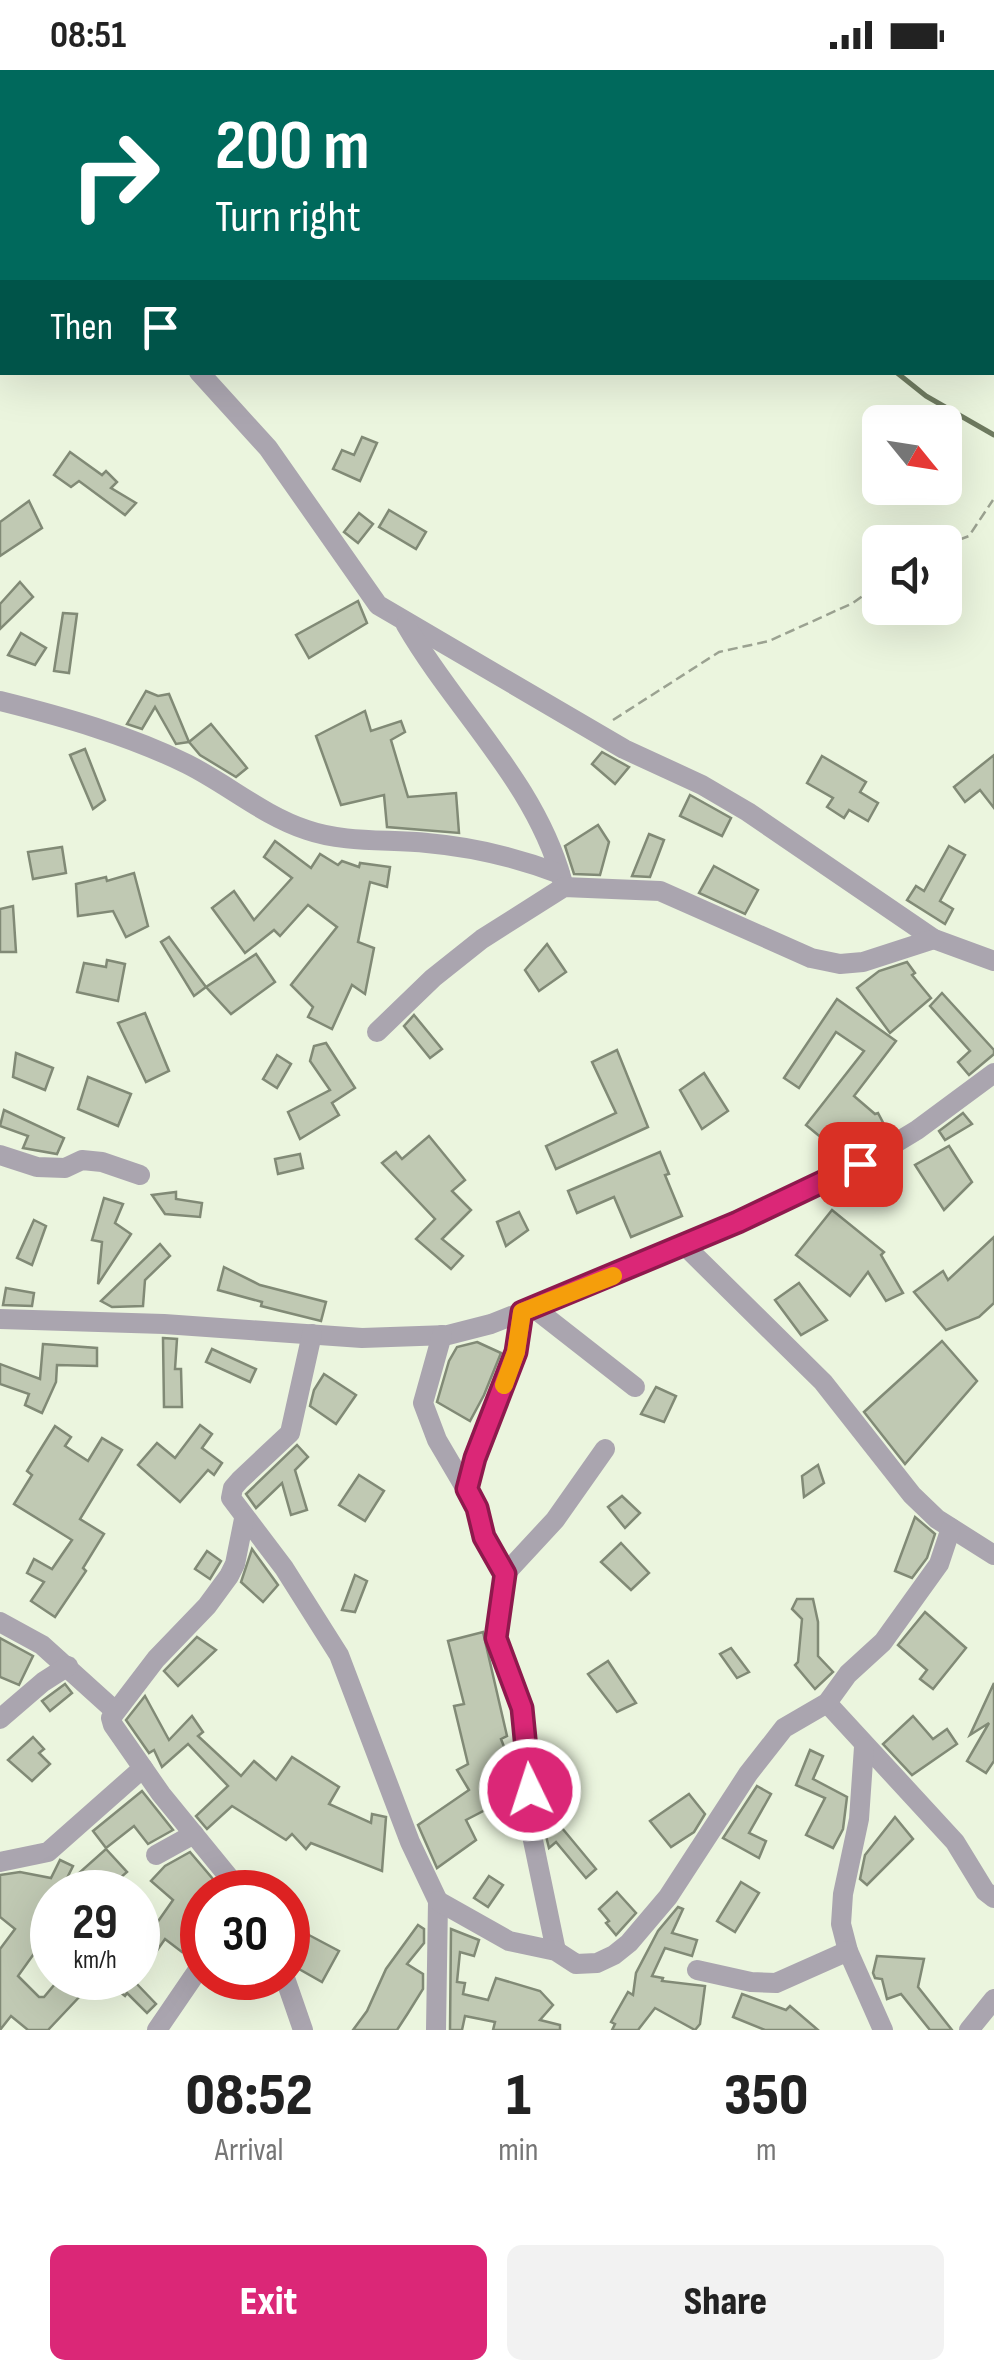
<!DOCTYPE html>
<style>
body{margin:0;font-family:"Sofia Sans Condensed",sans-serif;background:#f2f2f2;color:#222;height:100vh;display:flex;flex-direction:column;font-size:38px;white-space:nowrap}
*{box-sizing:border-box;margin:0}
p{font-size:32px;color:#767676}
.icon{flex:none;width:55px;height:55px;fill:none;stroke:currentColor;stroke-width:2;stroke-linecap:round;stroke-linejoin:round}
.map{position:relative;height:1960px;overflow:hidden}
.details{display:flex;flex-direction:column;background:#fff;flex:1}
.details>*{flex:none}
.top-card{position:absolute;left:0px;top:0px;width:995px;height:305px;box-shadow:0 10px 40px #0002;background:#00695c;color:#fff;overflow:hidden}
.needle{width:65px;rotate:120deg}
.buttons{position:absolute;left:862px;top:335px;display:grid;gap:20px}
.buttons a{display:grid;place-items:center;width:100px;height:100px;border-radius:15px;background:#fff;box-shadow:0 10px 40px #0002;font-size:50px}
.speed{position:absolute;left:30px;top:1800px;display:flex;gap:20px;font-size:50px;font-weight:700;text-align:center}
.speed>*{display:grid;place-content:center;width:130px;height:130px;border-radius:50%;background:#fff;box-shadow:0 10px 40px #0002;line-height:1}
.speed small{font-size:25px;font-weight:400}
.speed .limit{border:15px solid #d22;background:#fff;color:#111}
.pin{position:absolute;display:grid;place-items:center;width:85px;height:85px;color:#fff;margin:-42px;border-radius:20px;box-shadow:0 5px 15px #0006}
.me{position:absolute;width:110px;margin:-55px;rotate:356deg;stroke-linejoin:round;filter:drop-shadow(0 0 8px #0008)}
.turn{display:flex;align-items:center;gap:35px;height:210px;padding:0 50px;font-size:45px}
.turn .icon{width:130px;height:130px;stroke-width:2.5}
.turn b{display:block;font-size:70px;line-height:85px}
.then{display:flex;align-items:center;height:95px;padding:0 50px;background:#0003;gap:20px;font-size:38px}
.eta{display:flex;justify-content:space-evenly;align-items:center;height:170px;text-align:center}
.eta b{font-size:60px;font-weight:800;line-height:70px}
.primary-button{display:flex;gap:20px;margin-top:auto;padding:20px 50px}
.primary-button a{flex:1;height:115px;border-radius:15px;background:#db2777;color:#fff;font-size:40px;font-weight:800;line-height:115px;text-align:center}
.primary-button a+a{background:#f2f2f2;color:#222}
.status{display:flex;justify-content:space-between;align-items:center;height:70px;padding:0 50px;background:#fff;direction:ltr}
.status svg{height:28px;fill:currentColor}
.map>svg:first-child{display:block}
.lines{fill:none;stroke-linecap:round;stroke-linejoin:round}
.stream{stroke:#6f7b60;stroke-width:5}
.building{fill:#c0c9b3;stroke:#818a76;stroke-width:2.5}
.path{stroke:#9ba291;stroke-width:2.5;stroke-dasharray:10 5;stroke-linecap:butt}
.minor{stroke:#aaa5af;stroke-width:20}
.route-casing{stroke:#8e194d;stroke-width:25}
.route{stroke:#db2777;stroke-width:18}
.slow{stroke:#f59e0b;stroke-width:18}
</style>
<div class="status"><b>08:51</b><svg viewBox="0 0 49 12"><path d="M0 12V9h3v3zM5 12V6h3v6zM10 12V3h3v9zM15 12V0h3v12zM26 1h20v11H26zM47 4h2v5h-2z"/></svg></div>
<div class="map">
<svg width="994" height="1960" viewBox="0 0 994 1960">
<rect width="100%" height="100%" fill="#ebf5de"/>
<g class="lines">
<g class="stream">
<path d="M 222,2 L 222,0"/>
<path d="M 896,302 L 926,326 L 994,365"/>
</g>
</g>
<g class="building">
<path d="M 362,367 L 377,373 L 360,411 L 333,399 L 342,380 L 354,385 Z"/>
<path d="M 70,382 L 102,405 L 106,401 L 117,412 L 111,418 L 136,433 L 125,445 L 79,411 L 71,417 L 54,405 Z"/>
<path d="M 29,431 L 42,458 L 0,486 L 0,452 Z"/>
<path d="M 389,440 L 426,462 L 416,479 L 379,457 Z"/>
<path d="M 359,443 L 373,454 L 358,473 L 344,462 Z"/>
<path d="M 20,512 L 33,527 L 0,559 L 0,534 Z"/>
<path d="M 358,531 L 367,553 L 309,588 L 296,565 Z"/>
<path d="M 63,543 L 77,544 L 69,603 L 54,601 Z"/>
<path d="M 21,563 L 46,578 L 35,595 L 8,585 Z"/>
<path d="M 146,621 L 158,626 L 169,624 L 189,672 L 176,674 L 155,637 L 142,659 L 127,654 Z"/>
<path d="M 365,641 L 371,661 L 401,651 L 405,662 L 391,670 L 408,727 L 456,723 L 459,763 L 387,757 L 384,725 L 341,735 L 316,666 Z"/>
<path d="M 211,654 L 247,698 L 236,707 L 200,685 L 189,672 Z"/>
<path d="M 85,679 L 105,730 L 93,739 L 70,685 Z"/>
<path d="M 602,682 L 629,697 L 615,714 L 592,694 Z"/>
<path d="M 994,685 L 994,738 L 980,720 L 965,732 L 954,717 Z"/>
<path d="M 822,686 L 866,712 L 860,722 L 878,733 L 868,751 L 849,740 L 844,748 L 827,737 L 833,728 L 807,713 Z"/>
<path d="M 690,725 L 731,748 L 722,766 L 680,746 Z"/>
<path d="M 598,755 L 609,772 L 600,805 L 574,804 L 565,776 Z"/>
<path d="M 649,764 L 664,770 L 650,807 L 632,806 Z"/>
<path d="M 275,771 L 311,798 L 320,784 L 338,795 L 342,791 L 359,797 L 360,793 L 390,797 L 387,817 L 370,812 L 358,872 L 374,878 L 365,924 L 352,915 L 332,959 L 308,947 L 313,937 L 291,915 L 337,857 L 308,835 L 280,866 L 274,860 L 245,883 L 212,838 L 234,821 L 254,850 L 292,808 L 264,787 Z"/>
<path d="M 949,776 L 965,785 L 940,831 L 953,839 L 945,854 L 907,830 L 916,816 L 924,821 Z"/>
<path d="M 62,777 L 66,803 L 33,809 L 28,782 Z"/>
<path d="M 714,796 L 758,820 L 745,844 L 699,823 Z"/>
<path d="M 134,803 L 148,856 L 126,867 L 113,841 L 78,846 L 76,814 L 106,807 L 107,811 Z"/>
<path d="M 13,836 L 16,882 L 0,882 L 0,839 Z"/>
<path d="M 169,867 L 206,917 L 194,926 L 161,872 Z"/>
<path d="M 547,874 L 566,902 L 539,921 L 525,900 Z"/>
<path d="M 256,884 L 275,912 L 231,944 L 206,917 Z"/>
<path d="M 107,890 L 125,894 L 118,931 L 77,922 L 84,893 L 106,897 Z"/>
<path d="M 907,892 L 915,903 L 912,905 L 931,928 L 890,963 L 857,918 L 879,901 Z"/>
<path d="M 942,923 L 994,980 L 994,984 L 969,1005 L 958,992 L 970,981 L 930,936 Z"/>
<path d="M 837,929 L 896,971 L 854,1026 L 875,1044 L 878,1043 L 888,1062 L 835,1091 L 823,1069 L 806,1055 L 864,981 L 836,962 L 799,1018 L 784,1008 Z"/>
<path d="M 145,943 L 169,1001 L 146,1012 L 118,953 Z"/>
<path d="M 414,945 L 442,979 L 430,988 L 404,956 Z"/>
<path d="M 326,973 L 355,1018 L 332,1033 L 339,1045 L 300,1069 L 288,1042 L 330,1020 L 310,991 L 314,976 Z"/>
<path d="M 617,980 L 648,1057 L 556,1099 L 546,1076 L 616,1043 L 592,992 Z"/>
<path d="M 16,983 L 53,998 L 45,1020 L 13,1007 Z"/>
<path d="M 277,985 L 291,994 L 277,1018 L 263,1009 Z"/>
<path d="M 704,1003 L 728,1041 L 702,1059 L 680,1020 Z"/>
<path d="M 88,1007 L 131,1024 L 118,1056 L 78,1039 Z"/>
<path d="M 4,1040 L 64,1068 L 57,1084 L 23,1078 L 28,1066 L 0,1056 Z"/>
<path d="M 963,1043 L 972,1054 L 945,1070 L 939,1061 Z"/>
<path d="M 429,1066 L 465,1110 L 452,1121 L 471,1140 L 442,1169 L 463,1186 L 451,1199 L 416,1169 L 435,1149 L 382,1093 L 396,1082 L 402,1089 Z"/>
<path d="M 949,1076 L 972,1112 L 944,1140 L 915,1095 Z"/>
<path d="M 660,1082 L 669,1104 L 665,1105 L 682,1146 L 631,1167 L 614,1127 L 577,1143 L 568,1121 Z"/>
<path d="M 300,1084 L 303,1098 L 278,1104 L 275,1089 Z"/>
<path d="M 176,1122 L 176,1129 L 202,1133 L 200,1147 L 165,1144 L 152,1125 Z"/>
<path d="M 104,1128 L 123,1134 L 115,1153 L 131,1164 L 98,1214 L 102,1172 L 92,1170 Z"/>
<path d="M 832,1140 L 884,1182 L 881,1185 L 903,1223 L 886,1231 L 868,1202 L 850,1226 L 796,1185 Z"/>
<path d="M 519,1142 L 528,1160 L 506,1176 L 497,1152 Z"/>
<path d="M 34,1150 L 46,1156 L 32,1195 L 17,1188 Z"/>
<path d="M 994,1167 L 994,1233 L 979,1247 L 946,1260 L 914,1222 L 943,1201 L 948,1210 Z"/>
<path d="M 160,1174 L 170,1186 L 145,1210 L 143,1236 L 112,1237 L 101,1231 Z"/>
<path d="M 224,1197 L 260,1215 L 326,1232 L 321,1251 L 261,1236 L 262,1232 L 218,1220 Z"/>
<path d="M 799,1213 L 827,1250 L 801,1265 L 775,1230 Z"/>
<path d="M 6,1218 L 34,1223 L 32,1236 L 3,1235 Z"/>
<path d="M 163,1268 L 177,1269 L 175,1299 L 181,1299 L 182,1337 L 164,1337 Z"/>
<path d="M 942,1271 L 977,1311 L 905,1394 L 864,1342 Z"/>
<path d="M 477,1272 L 501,1283 L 484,1325 L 470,1351 L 437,1332 L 449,1291 L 457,1277 Z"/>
<path d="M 43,1274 L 97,1278 L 97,1296 L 57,1295 L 56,1312 L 42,1343 L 25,1335 L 29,1324 L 0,1314 L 0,1294 L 40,1309 Z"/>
<path d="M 212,1279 L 256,1299 L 250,1312 L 206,1292 Z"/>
<path d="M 324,1304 L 356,1325 L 336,1354 L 310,1336 L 314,1320 Z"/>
<path d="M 656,1317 L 676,1326 L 664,1352 L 641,1344 Z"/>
<path d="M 200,1355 L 212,1364 L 202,1378 L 222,1393 L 214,1405 L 208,1400 L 180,1432 L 138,1395 L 157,1373 L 175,1388 Z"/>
<path d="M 55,1356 L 71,1367 L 65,1376 L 88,1391 L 102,1368 L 122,1380 L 80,1449 L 104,1464 L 83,1498 L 86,1501 L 55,1547 L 31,1531 L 44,1512 L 27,1503 L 34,1489 L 52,1499 L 72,1470 L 14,1434 L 32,1405 L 27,1401 Z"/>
<path d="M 297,1375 L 308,1387 L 295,1400 L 307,1440 L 291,1445 L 282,1413 L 256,1438 L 246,1424 Z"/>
<path d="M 818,1395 L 824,1413 L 804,1427 L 802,1406 Z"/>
<path d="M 359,1405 L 384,1421 L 365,1451 L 339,1435 Z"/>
<path d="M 622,1426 L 640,1443 L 625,1458 L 608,1437 Z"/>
<path d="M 915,1447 L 935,1464 L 927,1488 L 912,1508 L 895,1501 Z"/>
<path d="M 621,1473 L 649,1503 L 631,1520 L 601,1492 Z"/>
<path d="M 252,1479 L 278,1515 L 263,1532 L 241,1512 Z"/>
<path d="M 207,1481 L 221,1491 L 210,1509 L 195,1499 Z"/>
<path d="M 355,1505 L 367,1511 L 355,1542 L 342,1540 Z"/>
<path d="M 797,1529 L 813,1529 L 818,1552 L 818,1586 L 833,1602 L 815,1619 L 795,1595 L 798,1592 L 802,1549 L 792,1539 Z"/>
<path d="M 925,1542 L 966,1578 L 933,1619 L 920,1609 L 927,1600 L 898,1575 Z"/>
<path d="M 483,1562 L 507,1666 L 501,1669 L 516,1707 L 516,1724 L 466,1750 L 476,1770 L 437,1798 L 418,1755 L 469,1720 L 457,1700 L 468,1694 L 454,1636 L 464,1634 L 448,1571 Z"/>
<path d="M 197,1567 L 216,1580 L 178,1616 L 164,1601 Z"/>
<path d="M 0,1568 L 33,1586 L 19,1615 L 0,1607 Z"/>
<path d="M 731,1578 L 749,1602 L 737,1608 L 720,1584 Z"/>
<path d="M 608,1591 L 636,1633 L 617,1642 L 588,1604 Z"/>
<path d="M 994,1613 L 994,1691 L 986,1703 L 967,1691 L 989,1653 L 970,1665 Z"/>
<path d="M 65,1614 L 72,1623 L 50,1641 L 42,1631 Z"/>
<path d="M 145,1626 L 169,1670 L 192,1646 L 203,1662 L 198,1666 L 241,1706 L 254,1691 L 276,1710 L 292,1687 L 339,1717 L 329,1734 L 371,1753 L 372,1744 L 386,1747 L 382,1801 L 311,1773 L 306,1779 L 292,1764 L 286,1770 L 232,1736 L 207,1759 L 196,1746 L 228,1716 L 188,1674 L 162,1697 L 154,1680 L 149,1683 L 126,1650 Z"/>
<path d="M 913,1646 L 933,1669 L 947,1659 L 957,1674 L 912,1705 L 883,1674 Z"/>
<path d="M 33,1667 L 44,1679 L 39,1683 L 50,1694 L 32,1711 L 8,1690 Z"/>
<path d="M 810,1680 L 823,1686 L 813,1709 L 847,1727 L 843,1759 L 833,1778 L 806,1765 L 825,1728 L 796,1715 Z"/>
<path d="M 757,1716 L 771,1724 L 749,1763 L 766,1771 L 759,1788 L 723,1768 Z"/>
<path d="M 142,1721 L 173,1760 L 148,1774 L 134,1756 L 106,1778 L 93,1761 Z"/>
<path d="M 689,1724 L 705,1744 L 694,1762 L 671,1777 L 650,1751 Z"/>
<path d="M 895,1747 L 913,1769 L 867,1815 L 860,1809 L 865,1785 Z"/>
<path d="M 557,1752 L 596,1799 L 586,1808 L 556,1772 L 549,1778 L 545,1762 Z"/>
<path d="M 106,1779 L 127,1802 L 104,1822 L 96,1822 L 79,1803 Z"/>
<path d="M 190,1782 L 224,1822 L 202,1822 L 202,1855 L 182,1882 L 165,1869 L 135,1912 L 156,1934 L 147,1943 L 127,1923 L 125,1926 L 112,1916 L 115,1911 L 112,1908 L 138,1908 L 138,1880 L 173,1830 L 151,1811 L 165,1796 Z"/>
<path d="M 60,1790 L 73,1796 L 60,1822 L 52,1822 L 52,1836 L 36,1866 L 43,1871 L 18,1906 L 39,1927 L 44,1927 L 60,1908 L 82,1924 L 48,1960 L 28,1960 L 11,1946 L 0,1960 L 0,1879 L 15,1859 L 0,1847 L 0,1805 L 20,1802 L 51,1808 Z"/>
<path d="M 489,1806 L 503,1815 L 488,1837 L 474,1828 Z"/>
<path d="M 741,1812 L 759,1823 L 735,1862 L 717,1851 Z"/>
<path d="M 617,1822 L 636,1843 L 616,1865 L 606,1853 L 609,1851 L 599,1839 Z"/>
<path d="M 678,1837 L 683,1839 L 672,1863 L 697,1870 L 692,1886 L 665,1878 L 652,1906 L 663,1908 L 662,1911 L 705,1916 L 700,1954 L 695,1960 L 655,1938 L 638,1960 L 612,1960 L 615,1954 L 611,1952 L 628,1922 L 633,1925 L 636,1903 L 658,1861 Z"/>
<path d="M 418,1855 L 424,1859 L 424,1873 L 407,1894 L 423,1904 L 423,1919 L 408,1943 L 397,1960 L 353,1960 L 367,1941 L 386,1899 Z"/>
<path d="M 451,1859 L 479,1870 L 474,1886 L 460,1882 L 457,1912 L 465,1913 L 463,1924 L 488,1930 L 496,1908 L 540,1921 L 553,1935 L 540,1950 L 560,1955 L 560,1960 L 493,1960 L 495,1952 L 465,1946 L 462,1960 L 450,1960 Z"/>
<path d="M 307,1864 L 339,1881 L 322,1912 L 292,1895 Z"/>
<path d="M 877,1886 L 924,1889 L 918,1917 L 952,1960 L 930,1960 L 901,1924 L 887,1929 L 882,1909 L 875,1908 L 873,1903 Z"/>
<path d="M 742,1924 L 786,1940 L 790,1936 L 818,1960 L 765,1960 L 733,1947 Z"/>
</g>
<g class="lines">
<g class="path">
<path d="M 945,475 L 969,466 L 993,430"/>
<path d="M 613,650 L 719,582 L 769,571 L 853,533 L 880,513"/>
</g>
<g class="minor">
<path d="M 66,0 L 67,2"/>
<path d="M 9,2 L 12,0"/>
<path d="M 199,302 L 268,378 L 378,535 L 624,679 L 702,715 L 748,742 L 934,869 L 994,891"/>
<path d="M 406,555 C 456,641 535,712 562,810"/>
<path d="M 0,631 C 64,647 128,665 187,694 C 229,715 262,745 307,760 C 344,773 389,769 427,773 C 473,777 518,788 560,804"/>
<path d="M 377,962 L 433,908 L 482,869 L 564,817 L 660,821 L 811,888 L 840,894 L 863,892 L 934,869"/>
<path d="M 0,1085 L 37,1097 L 65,1098 L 82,1090 L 102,1092 L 140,1105"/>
<path d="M 683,1174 L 823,1312 L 912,1425 L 937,1449 L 994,1485"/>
<path d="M 534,1238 L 635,1317"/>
<path d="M 0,1249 L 164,1254 L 362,1268 L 448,1265 L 491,1254 L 609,1208 L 861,1094 L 917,1060 L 994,1003"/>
<path d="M 312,1264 L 290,1363 L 240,1410 L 233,1418 L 231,1428 L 284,1498 L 339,1585 L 410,1772 L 438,1831 L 436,1960"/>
<path d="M 442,1265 L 423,1333 L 437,1370 L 477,1438 L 484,1467 L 505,1504 L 497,1568 L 522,1638 L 529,1685 L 530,1756 L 556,1881"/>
<path d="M 467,1419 L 475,1388 L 516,1282 L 521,1243"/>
<path d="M 505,1504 L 555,1450 L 605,1379"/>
<path d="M 0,1552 L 42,1575 L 114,1640"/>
<path d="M 827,1633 L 955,1772 L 985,1821 L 994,1828"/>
<path d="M 0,1649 L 43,1612 L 68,1596"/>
<path d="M 864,1677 L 859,1749 L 843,1824 L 841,1854 L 848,1881 L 883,1960"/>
<path d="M 156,1785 L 194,1764"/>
<path d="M 0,1792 L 48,1782 L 143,1698"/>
<path d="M 241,1822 L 161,1724 L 113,1655 L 111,1648 L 156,1589 L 207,1536 L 229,1506 L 235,1494 L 244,1449"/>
<path d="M 438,1831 L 509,1871 L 556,1881 L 576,1894 L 597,1893 L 614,1885 L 629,1873 L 668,1827 L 748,1704 L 784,1658 L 827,1633 L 848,1604 L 883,1572 L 939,1494 L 951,1458"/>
<path d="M 697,1900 L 751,1912 L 776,1913 L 848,1881"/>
<path d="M 285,1908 L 303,1960"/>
<path d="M 157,1960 L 202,1894"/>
<path d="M 969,1960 L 994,1929"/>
</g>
</g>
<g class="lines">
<defs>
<path id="route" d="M 530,1720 L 522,1638 L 496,1568 L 505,1504 L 484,1467 L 477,1438 L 467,1419 L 475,1388 L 516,1282 L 522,1242 L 738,1152 L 860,1094"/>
</defs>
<use href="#route" class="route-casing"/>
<use href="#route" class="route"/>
<path class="slow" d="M 504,1315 L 516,1282 L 522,1242 L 613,1206"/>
</g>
</svg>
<div class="buttons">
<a><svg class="needle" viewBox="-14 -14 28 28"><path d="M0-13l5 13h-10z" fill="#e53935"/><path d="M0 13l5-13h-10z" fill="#767676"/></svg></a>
<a><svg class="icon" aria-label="sound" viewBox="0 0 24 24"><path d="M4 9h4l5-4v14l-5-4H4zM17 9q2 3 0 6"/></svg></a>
</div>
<div class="speed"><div>29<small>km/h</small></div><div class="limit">30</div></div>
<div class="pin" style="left:860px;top:1094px;background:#d93025"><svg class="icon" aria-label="arrive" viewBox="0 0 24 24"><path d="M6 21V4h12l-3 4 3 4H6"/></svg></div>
<svg class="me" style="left:530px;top:1720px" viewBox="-20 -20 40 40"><circle r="17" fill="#db2777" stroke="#fff" stroke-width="3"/><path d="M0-11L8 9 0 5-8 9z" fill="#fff"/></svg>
<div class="top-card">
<div class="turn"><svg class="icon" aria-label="right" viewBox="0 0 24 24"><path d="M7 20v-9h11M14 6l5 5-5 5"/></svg><div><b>200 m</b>Turn right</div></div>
<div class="then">Then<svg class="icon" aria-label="arrive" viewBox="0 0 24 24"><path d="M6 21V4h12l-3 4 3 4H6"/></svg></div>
</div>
</div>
<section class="details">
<div class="eta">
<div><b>08:52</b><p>Arrival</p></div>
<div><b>1</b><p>min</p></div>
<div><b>350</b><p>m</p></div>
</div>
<div class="primary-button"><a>Exit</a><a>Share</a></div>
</section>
